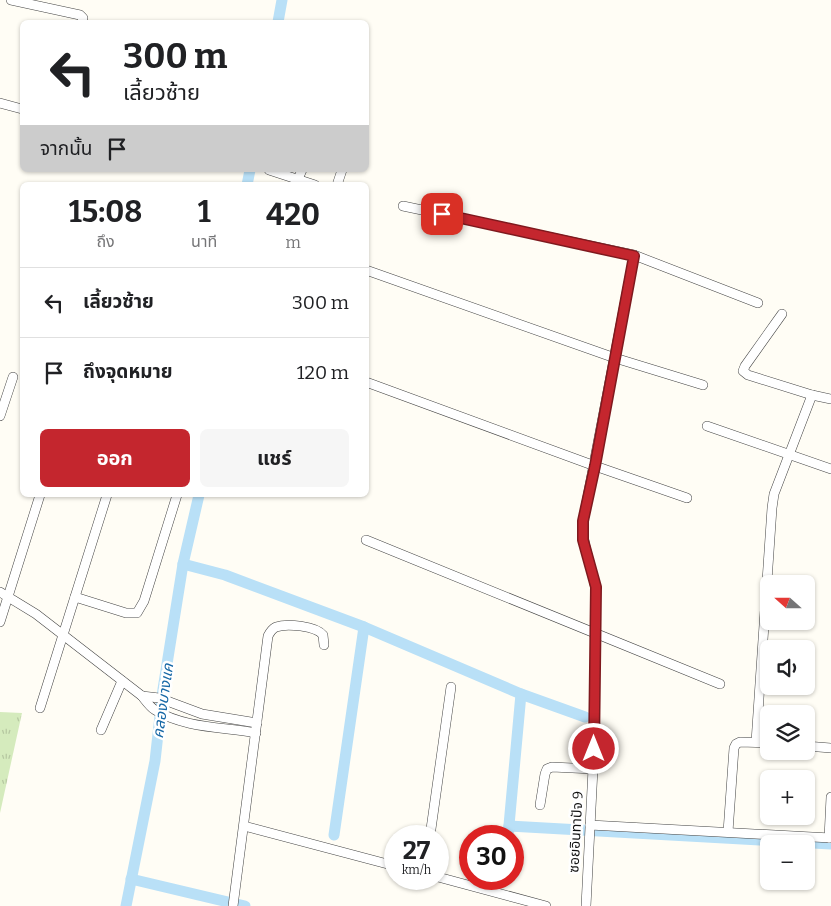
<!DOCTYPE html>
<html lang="th">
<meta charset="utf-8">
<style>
body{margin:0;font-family:Bitter,"Noto Sans Thai",serif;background:#f6f6f6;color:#202124;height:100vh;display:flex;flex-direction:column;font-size:19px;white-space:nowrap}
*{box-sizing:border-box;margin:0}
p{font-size:16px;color:#757577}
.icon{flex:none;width:28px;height:28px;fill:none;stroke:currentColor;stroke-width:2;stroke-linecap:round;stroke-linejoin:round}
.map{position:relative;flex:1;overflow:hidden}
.side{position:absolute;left:20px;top:182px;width:349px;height:315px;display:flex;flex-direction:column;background:#fff;border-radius:8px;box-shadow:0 1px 4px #0004}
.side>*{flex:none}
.hud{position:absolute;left:20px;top:20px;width:349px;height:152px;border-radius:8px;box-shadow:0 1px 4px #0004;background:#fff;color:#202124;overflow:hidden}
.needle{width:32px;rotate:291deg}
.buttons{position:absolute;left:760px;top:575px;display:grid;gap:10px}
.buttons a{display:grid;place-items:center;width:55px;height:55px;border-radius:8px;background:#fff;box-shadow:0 1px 4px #0004;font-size:25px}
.speed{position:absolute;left:384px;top:825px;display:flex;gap:10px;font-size:25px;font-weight:700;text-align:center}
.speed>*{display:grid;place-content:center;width:65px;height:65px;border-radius:50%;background:#fff;box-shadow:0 1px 4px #0004;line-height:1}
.speed small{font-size:12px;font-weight:400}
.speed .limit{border:8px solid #d22;background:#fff;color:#111}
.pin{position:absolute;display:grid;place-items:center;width:42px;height:42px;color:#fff;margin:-21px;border-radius:10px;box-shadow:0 2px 8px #0006}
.me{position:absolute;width:55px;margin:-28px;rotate:0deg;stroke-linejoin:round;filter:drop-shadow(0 0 4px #0008)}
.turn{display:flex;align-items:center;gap:18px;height:105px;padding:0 20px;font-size:22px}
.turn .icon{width:65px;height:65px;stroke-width:2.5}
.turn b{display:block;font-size:35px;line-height:42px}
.then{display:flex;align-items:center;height:48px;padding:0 20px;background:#0003;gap:10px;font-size:19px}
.eta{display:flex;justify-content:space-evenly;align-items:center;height:85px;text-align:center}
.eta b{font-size:30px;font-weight:700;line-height:35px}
.button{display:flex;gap:10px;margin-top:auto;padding:10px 20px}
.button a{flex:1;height:58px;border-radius:8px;background:#c4262e;color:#fff;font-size:20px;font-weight:700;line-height:58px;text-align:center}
.button a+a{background:#f6f6f6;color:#202124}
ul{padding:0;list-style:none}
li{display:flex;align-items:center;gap:15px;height:70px;padding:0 20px;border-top:1px solid #e0e0e0}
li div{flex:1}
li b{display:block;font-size:19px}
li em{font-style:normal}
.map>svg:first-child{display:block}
.grass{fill:url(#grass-tufts)}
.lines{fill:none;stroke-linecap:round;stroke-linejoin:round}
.canal{stroke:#b9e0f7;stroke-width:11}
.street-casing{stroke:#444;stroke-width:10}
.street{stroke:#fff;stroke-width:9}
.route-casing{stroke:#7f191e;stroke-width:12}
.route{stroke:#c4262e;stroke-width:9}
.labels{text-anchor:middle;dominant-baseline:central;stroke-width:5;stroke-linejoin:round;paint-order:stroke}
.street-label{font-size:14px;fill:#111;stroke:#fff}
.water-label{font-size:15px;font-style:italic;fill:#1768a6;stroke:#fff}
</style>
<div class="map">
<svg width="831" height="906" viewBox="0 0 831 906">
<defs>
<pattern id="grass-tufts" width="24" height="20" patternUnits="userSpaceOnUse" patternTransform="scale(1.25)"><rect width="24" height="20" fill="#d5ebbd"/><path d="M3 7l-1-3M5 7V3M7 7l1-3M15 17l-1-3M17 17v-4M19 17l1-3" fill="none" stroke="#b6c8a1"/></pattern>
</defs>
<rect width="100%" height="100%" fill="#fffdf5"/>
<path class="grass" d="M 0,712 L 22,713 L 0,813 Z"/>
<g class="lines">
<g class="canal">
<path d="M 278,22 L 282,0"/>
<path d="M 247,185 L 250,170"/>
<path d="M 183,564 L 225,575 L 364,627 L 521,694 L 585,717"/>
<path d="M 509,826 L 831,844"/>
<path d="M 334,835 L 364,627"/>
<path d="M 508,836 L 521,694"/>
<path d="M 131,879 L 245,906"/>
<path d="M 126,906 L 155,761 L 163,689 L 183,564 L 199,495"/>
</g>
<defs>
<g id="street">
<path d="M 11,0 L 80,15 L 83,18 L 82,22"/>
<path d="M 0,103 L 22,109"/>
<path d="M 269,170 L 315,185"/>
<path d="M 298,179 L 302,170"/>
<path d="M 337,185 L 342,170"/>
<path d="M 403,206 L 634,255 L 758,303"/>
<path d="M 366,270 L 615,358 L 703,385"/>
<path d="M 782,314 L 745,366 L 743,371 L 748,375 L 812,395 L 831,399"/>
<path d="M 366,382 L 595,466 L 687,498"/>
<path d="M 0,416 L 13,377"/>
<path d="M 707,426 L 831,469"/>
<path d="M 366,540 L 720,684"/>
<path d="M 0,592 L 36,614 L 142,696 C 146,701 150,707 155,710 C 184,728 223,727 256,733"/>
<path d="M 75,597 L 126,613 L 137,613 L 144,601 L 177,495"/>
<path d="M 0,622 L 40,495"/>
<path d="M 142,696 L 159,698 L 202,714 L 257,723"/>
<path d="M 40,708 L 107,495"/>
<path d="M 101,730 L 122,681"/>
<path d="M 756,742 L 772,508 L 774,494 L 812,395"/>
<path d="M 806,746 L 831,748"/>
<path d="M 540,805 L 545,774 L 547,769 L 552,767 L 593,769"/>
<path d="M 590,825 L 831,838"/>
<path d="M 244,826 L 395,866"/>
<path d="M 728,832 L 734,748 L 736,744 L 740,742 L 769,743"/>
<path d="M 430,836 L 451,687"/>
<path d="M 829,838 L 831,797"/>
<path d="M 438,877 L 546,906"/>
<path d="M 233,906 L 268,636 C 270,632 272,629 276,627 C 287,623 316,626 323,635 L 324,645"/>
<path d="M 586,906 L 594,749 L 596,595 C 595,570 581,547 583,521 L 634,255"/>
</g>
</defs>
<use href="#street" class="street-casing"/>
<use href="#street" class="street"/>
</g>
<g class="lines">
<defs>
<path id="route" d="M 442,214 L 634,256 L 595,466 L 583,521 L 583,540 L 596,587 L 594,749"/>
</defs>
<use href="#route" class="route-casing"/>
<use href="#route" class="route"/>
</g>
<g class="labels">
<g class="street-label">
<text transform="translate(576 832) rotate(-87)">ซอยอินทาปัจ 9</text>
</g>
<g class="water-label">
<text transform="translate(163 701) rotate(-82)">คลองบางแค</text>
</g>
</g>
</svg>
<div class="buttons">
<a><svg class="needle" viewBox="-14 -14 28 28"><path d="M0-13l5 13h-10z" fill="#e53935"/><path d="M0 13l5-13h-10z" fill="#757577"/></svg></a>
<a><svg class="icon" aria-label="sound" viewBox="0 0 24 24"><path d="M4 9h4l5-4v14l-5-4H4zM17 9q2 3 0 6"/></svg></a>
<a><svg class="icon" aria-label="layers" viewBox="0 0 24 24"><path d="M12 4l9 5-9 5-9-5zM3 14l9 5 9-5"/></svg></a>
<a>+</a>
<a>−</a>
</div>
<div class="speed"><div>27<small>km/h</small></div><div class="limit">30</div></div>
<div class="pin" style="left:442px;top:214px;background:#d93025"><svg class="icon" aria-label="arrive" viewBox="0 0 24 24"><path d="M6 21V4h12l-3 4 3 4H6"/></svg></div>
<svg class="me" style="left:594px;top:749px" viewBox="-20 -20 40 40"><circle r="17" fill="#c4262e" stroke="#fff" stroke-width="3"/><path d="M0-11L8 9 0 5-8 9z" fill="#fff"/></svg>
<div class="hud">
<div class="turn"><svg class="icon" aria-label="left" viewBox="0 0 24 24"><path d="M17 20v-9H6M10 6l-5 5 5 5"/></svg><div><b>300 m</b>เลี้ยวซ้าย</div></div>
<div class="then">จากนั้น<svg class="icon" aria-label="arrive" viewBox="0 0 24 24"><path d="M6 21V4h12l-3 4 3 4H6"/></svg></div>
</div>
<section class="side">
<div class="eta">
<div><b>15:08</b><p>ถึง</p></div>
<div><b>1</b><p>นาที</p></div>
<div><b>420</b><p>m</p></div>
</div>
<ul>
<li><svg class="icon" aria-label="left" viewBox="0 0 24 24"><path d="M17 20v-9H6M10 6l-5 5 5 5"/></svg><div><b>เลี้ยวซ้าย</b></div><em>300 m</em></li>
<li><svg class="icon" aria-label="arrive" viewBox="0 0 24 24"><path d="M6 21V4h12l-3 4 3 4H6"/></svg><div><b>ถึงจุดหมาย</b></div><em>120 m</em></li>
</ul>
<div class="button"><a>ออก</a><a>แชร์</a></div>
</section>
</div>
